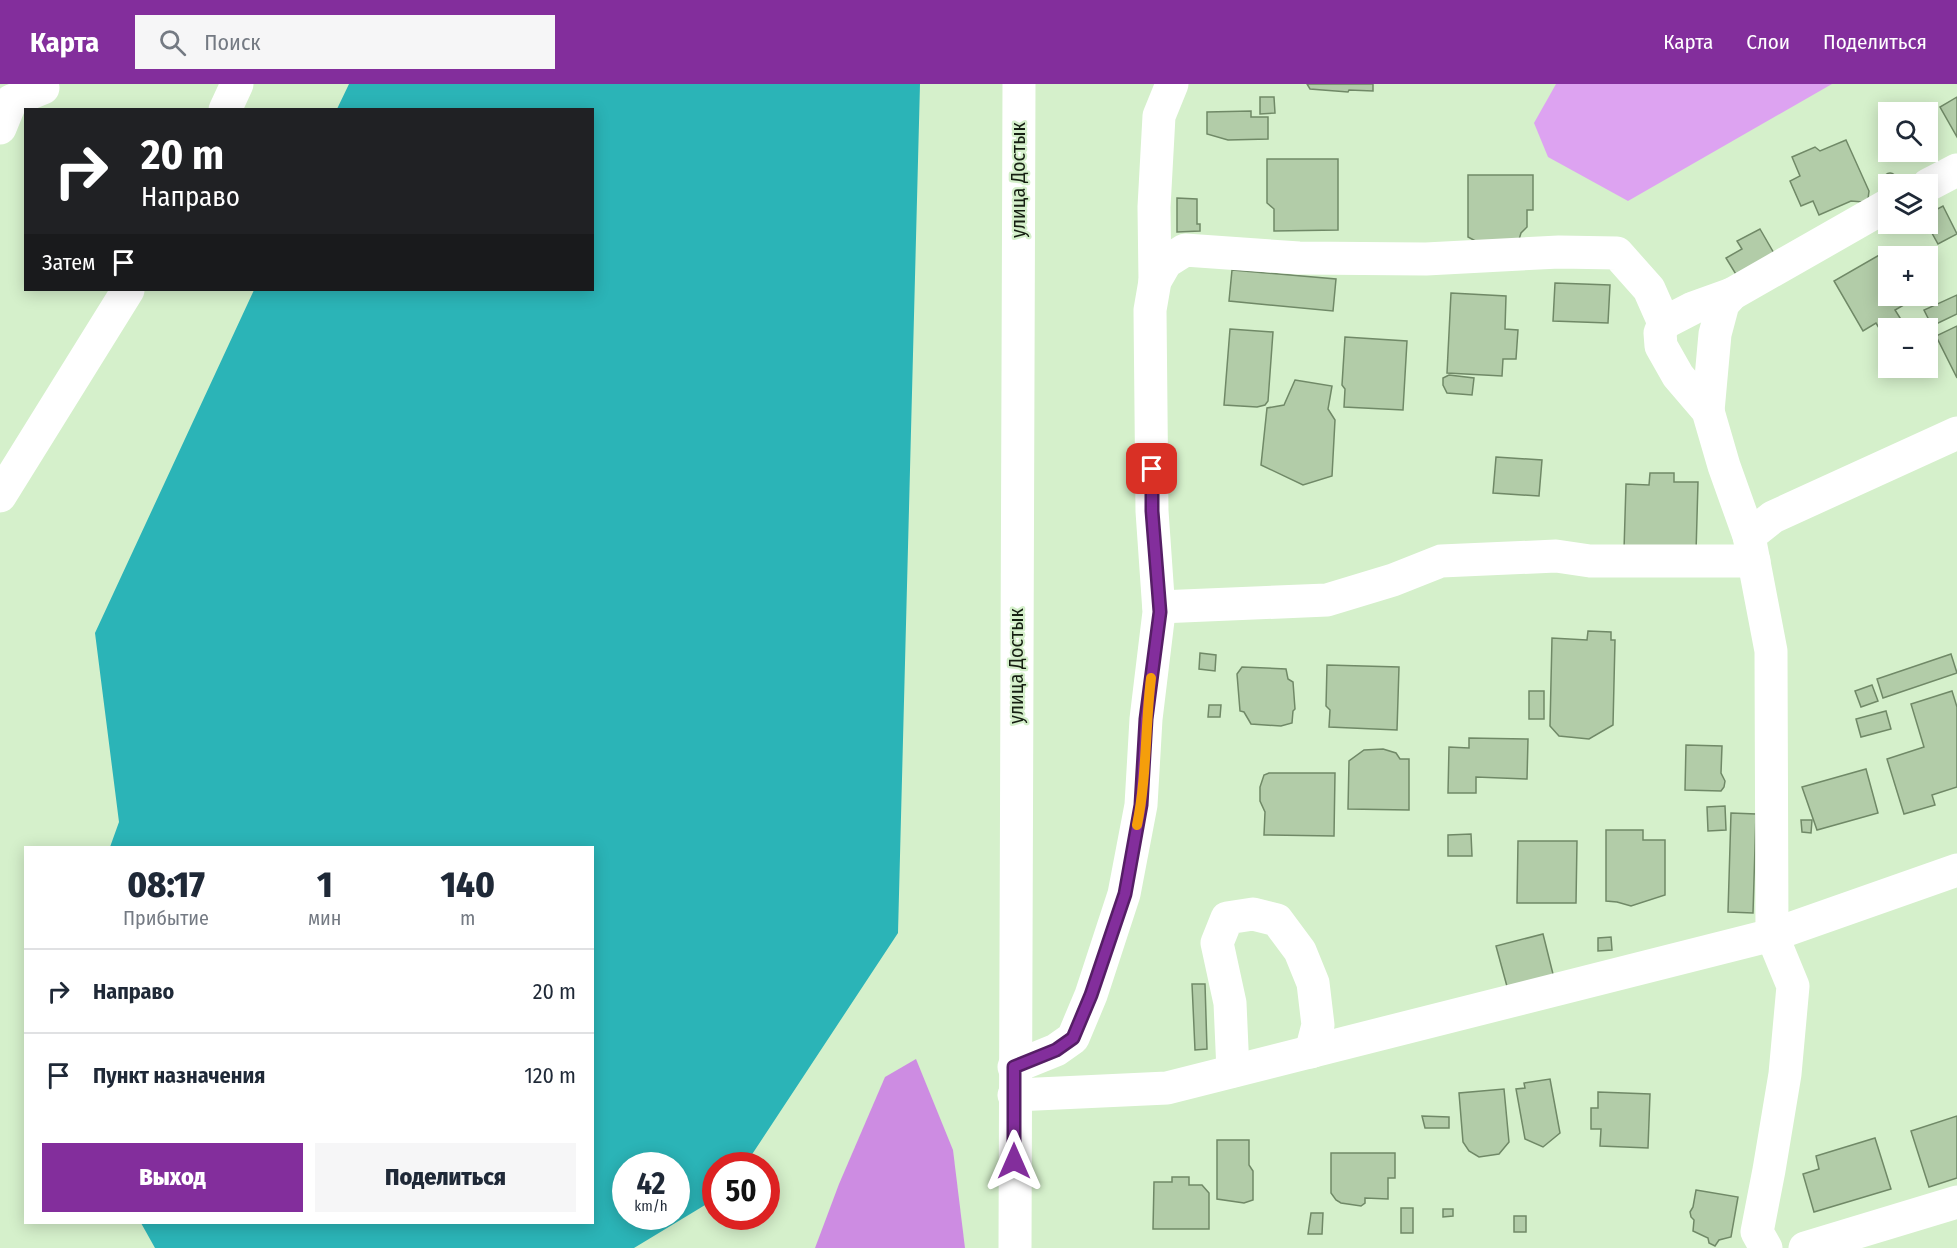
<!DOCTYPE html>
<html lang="ru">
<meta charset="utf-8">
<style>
body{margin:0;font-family:"Fira Sans Condensed",sans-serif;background:#f6f6f7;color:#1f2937;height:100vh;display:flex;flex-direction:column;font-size:22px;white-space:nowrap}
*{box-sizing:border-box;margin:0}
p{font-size:20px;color:#747a83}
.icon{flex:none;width:33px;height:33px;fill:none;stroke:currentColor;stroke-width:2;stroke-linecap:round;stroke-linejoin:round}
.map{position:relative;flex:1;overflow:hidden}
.side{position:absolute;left:24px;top:762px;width:570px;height:378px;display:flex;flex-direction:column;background:#fff;border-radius:0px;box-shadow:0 3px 15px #0003}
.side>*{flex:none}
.top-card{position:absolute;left:24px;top:24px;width:570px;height:183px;border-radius:0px;box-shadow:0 3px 15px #0003;background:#202124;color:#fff;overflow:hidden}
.fabs{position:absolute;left:1878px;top:18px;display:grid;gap:12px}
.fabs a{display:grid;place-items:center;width:60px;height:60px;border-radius:0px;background:#fff;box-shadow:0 3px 15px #0003;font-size:30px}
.speed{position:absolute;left:612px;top:1068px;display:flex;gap:12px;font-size:30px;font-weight:700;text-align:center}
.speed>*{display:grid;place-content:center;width:78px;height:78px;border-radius:50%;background:#fff;box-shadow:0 3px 15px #0003;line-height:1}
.speed small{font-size:15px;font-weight:400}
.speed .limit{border:9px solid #d22;background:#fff;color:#111}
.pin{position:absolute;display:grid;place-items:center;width:51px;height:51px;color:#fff;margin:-26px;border-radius:12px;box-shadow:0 3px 9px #0006}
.me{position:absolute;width:66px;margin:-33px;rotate:0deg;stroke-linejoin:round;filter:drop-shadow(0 0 4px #0008)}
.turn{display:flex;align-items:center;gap:21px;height:126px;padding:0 18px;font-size:27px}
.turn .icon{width:78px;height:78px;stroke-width:2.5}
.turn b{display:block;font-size:42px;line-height:51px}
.then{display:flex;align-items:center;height:57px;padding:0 18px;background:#0003;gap:12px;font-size:22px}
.eta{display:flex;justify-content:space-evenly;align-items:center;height:102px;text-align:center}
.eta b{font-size:36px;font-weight:800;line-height:42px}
.cta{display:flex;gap:12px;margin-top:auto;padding:12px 18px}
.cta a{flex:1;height:69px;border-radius:0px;background:#832e9c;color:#fff;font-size:24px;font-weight:800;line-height:69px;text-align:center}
.cta a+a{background:#f6f6f7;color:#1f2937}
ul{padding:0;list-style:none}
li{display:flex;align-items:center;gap:18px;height:84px;padding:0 18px;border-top:2px solid #e0e1e3}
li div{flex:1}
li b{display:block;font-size:22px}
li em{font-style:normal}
header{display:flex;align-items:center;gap:36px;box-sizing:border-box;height:84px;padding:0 30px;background:#832e9c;color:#fff}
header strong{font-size:28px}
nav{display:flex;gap:33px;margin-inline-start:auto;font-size:21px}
.search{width:420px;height:54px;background:#f6f6f7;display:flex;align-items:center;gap:15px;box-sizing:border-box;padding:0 21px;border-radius:0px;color:#747a83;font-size:22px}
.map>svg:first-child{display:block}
.green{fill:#dda3f1}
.forest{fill:#cd8ce2}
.water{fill:#2bb4b7;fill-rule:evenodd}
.building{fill:#b2cca8;stroke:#708967;stroke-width:1.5}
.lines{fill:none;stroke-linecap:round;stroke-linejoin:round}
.minor{stroke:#fff;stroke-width:33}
.major{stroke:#fff;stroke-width:33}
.route-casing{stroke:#551e65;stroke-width:15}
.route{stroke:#832e9c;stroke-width:10}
.slow{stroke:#f59e0b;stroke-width:10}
.labels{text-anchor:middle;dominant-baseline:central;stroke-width:4.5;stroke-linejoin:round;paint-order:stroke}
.street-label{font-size:20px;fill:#161f12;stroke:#d5f0cb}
</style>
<header>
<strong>Карта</strong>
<div class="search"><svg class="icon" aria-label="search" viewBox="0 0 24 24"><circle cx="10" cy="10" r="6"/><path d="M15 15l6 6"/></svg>Поиск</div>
<nav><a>Карта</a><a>Слои</a><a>Поделиться</a></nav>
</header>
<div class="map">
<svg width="1957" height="1164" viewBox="0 0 1957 1164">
<rect width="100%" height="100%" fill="#d5f0cb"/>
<path class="green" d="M 1556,0 L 1832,0 L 1628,117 L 1548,73 L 1534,39 Z"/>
<path class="forest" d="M 916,975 L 953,1066 L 965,1164 L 815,1164 L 839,1100 L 885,993 Z"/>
<path class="water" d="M 349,0 L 920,0 L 898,849 L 745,1081 L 716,1082 L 715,1115 L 634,1164 L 155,1164 L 141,1139 L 592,1138 L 592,764 L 110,763 L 119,738 L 95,549 L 254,206 L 592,206 L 592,26 L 337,25 ZM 626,1082 L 676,1082 L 676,1132 L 626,1132 Z"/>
<g class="building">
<path d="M 1307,0 L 1373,0 L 1373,7 L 1349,6 L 1348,8 L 1310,5 Z"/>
<path d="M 1260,13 L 1274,13 L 1275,29 L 1260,30 Z"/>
<path d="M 1957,13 L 1957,53 L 1940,23 Z"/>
<path d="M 1251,27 L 1251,33 L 1268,33 L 1268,55 L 1228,56 L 1207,50 L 1207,28 Z"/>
<path d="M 1846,56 L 1869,107 L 1868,115 L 1863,118 L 1851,117 L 1819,131 L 1813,117 L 1801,122 L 1790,97 L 1800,92 L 1792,73 L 1815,63 L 1820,67 Z"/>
<path d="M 1267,75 L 1338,75 L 1338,146 L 1274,147 L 1274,125 L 1267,119 Z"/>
<circle cx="1890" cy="95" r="6"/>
<path d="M 1468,91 L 1533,91 L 1533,126 L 1527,126 L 1527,143 L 1521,149 L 1518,159 L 1496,168 L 1468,153 Z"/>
<path d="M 1177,114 L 1197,115 L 1197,140 L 1200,140 L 1200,147 L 1177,148 Z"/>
<path d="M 1943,122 L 1957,150 L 1938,160 L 1927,140 L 1928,130 Z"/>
<path d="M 1760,145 L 1775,171 L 1737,192 L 1726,174 L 1742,165 L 1737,157 Z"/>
<path d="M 1881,170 L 1888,183 L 1888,212 L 1905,212 L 1909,218 L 1895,226 L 1902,237 L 1882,249 L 1876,239 L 1863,247 L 1834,197 Z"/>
<path d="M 1232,186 L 1336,195 L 1333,227 L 1229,217 Z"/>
<path d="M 1555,199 L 1610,201 L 1608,239 L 1553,237 Z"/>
<path d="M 1451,209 L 1506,212 L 1505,245 L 1518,246 L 1516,275 L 1503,275 L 1502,292 L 1447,289 Z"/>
<path d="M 1957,211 L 1957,230 L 1932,242 L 1924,226 Z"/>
<path d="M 1957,242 L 1957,294 L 1936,252 Z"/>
<path d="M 1230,245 L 1273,248 L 1268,317 L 1265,321 L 1257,323 L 1224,321 Z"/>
<path d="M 1345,253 L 1407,257 L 1403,326 L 1344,323 L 1345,305 L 1342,301 Z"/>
<path d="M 1449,291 L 1474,294 L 1472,311 L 1447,309 L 1443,301 L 1443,294 Z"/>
<path d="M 1295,296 L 1332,302 L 1328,325 L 1335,336 L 1332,392 L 1303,401 L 1261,381 L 1267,324 L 1284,321 Z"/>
<path d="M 1496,373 L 1542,376 L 1539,412 L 1493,409 Z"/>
<path d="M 1650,389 L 1674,389 L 1674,398 L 1698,398 L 1696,469 L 1624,466 L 1626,400 L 1649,401 Z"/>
<path d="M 1588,547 L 1611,548 L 1611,556 L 1615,556 L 1613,641 L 1589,655 L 1559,652 L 1550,642 L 1552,554 L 1587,556 Z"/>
<path d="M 1200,569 L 1216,571 L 1215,587 L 1199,585 Z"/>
<path d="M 1951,570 L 1957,589 L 1883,614 L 1877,595 Z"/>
<path d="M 1327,581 L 1399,583 L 1397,646 L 1329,643 L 1330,626 L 1326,622 Z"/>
<path d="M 1242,583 L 1286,585 L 1288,595 L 1293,598 L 1295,625 L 1293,627 L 1292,639 L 1281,642 L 1251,640 L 1244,628 L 1240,627 L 1237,590 Z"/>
<path d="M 1872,601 L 1878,617 L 1861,623 L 1855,607 Z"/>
<rect x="1529" y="607" width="15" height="28"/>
<path d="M 1952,607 L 1957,623 L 1957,703 L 1932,711 L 1935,721 L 1904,730 L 1887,675 L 1924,663 L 1911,620 Z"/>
<path d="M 1209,621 L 1221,621 L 1220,633 L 1208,633 Z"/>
<path d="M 1886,627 L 1891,645 L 1861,653 L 1856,635 Z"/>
<path d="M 1469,654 L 1528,655 L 1527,695 L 1476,693 L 1476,709 L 1448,709 L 1449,663 L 1469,664 Z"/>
<path d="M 1686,661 L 1722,662 L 1721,689 L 1725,697 L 1724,703 L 1721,707 L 1685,706 Z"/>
<path d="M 1383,665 L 1396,669 L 1400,675 L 1409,675 L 1409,726 L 1348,725 L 1349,677 L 1364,666 Z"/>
<path d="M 1866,685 L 1878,729 L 1817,746 L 1802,703 Z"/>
<path d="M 1269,689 L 1335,689 L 1334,752 L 1264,751 L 1265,728 L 1260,717 L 1260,703 L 1264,691 Z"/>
<path d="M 1725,722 L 1726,746 L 1708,747 L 1707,723 Z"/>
<path d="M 1731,729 L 1756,730 L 1753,829 L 1728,828 Z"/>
<path d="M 1801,736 L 1812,736 L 1811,749 L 1802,748 Z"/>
<path d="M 1606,746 L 1643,746 L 1643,756 L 1665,756 L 1665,811 L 1631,822 L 1617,818 L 1606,817 Z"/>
<path d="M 1471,750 L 1472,772 L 1448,772 L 1448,751 Z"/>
<path d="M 1518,757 L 1577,757 L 1576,819 L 1517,819 Z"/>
<path d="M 1543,850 L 1554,894 L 1508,906 L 1496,862 Z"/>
<path d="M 1611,853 L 1612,866 L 1598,867 L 1598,854 Z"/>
<path d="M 1192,900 L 1205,900 L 1207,965 L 1195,966 Z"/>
<path d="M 1550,995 L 1560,1049 L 1543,1063 L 1525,1055 L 1516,1005 L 1525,1004 L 1524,999 Z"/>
<path d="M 1504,1005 L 1509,1058 L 1499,1070 L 1479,1073 L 1469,1067 L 1463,1058 L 1459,1009 Z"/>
<path d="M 1598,1008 L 1650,1010 L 1648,1064 L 1600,1062 L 1601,1045 L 1591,1045 L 1591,1024 L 1598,1024 Z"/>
<path d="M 1422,1032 L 1449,1033 L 1449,1044 L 1425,1044 Z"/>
<path d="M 1957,1032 L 1957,1094 L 1929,1103 L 1911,1047 Z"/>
<path d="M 1875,1054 L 1891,1105 L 1814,1128 L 1803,1090 L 1819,1085 L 1816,1072 Z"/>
<path d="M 1217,1056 L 1249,1056 L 1249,1081 L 1253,1087 L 1253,1116 L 1244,1119 L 1217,1115 Z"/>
<path d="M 1331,1069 L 1395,1069 L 1395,1094 L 1388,1094 L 1388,1115 L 1365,1114 L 1365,1119 L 1361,1122 L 1341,1119 L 1336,1116 L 1331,1109 Z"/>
<path d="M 1172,1093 L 1189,1093 L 1189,1101 L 1202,1101 L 1209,1109 L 1209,1145 L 1153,1145 L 1154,1098 L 1172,1098 Z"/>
<path d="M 1696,1106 L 1738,1113 L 1731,1153 L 1719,1156 L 1715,1162 L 1709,1159 L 1708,1154 L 1693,1147 L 1694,1136 L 1691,1133 L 1690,1128 L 1693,1123 Z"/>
<rect x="1401" y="1124" width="12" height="25"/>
<path d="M 1443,1125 L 1453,1125 L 1453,1132 L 1443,1133 Z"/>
<path d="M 1311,1129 L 1323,1129 L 1322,1150 L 1308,1150 Z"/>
<rect x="1514" y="1132" width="12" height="16"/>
</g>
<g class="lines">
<g class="minor">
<path d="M 225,26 L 237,0"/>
<path d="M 0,44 L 11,17 L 43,4"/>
<path d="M 1928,101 L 1957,86"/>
<path d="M 1155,197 L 1154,123 L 1159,32 L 1172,0"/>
<path d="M 1664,239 L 1693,224 L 1732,210 L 1888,121"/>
<path d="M 1708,327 L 1715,250 L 1723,220 L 1732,210"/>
<path d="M 0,412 L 128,206"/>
<path d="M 1749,452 L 1773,433 L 1957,349"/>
<path d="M 1159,523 L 1327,516 L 1393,496 L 1441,477 L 1556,472 L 1590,477 L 1754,477"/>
<path d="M 1014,983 L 1056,966 L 1073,954 L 1091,911 L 1124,810 L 1141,721 L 1146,635 L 1159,528 L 1152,427 L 1150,226 L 1155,197 L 1166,178 L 1185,166 L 1299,174 L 1426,175 L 1559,168 L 1617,169 L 1649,205 L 1664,239 L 1660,249 L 1661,262 L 1678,292 L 1708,327 L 1724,382 L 1749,452 L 1771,567 L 1772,851 L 1793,902 L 1785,990 L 1769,1086 L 1757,1148 L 1766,1164"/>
<path d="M 1233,987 L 1230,919 L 1217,859 L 1227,834 L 1253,830 L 1277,836 L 1300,867 L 1313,899 L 1318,941 L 1311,968"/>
<path d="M 1014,1011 L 1167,1004 L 1772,851 L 1957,786"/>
<path d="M 1805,1164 L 1957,1118"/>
</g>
<path class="major" d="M 1015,1164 L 1019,0"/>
</g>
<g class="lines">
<defs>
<path id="route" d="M 1014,1077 L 1014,983 L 1056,966 L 1073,954 L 1091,911 L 1125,810 L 1141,721 L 1146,635 L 1160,528 L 1152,427 L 1152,385"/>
</defs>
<use href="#route" class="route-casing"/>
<use href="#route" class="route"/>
<path class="slow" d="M 1137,741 C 1147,693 1145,643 1151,594"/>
</g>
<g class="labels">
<g class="street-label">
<text transform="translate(1018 96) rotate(-90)">улица Достык</text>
<text transform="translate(1016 582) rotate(-90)">улица Достык</text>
</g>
</g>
</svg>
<div class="fabs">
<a><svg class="icon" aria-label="search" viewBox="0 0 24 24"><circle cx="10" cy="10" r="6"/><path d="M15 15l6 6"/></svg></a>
<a><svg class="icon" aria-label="layers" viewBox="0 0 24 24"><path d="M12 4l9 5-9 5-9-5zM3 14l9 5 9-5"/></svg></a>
<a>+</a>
<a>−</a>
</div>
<div class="speed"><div>42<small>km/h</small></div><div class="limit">50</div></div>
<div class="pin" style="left:1152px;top:385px;background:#d93025"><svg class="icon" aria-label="arrive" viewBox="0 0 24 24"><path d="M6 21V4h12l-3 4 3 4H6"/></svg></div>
<svg class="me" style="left:1014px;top:1077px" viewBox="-20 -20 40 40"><path d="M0-17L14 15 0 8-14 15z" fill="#832e9c" stroke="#fff" stroke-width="4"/></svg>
<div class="top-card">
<div class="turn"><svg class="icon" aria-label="right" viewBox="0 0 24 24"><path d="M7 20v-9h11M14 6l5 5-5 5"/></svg><div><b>20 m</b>Направо</div></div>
<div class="then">Затем<svg class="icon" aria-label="arrive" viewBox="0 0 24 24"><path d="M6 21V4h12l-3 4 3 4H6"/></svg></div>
</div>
<section class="side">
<div class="eta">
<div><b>08:17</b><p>Прибытие</p></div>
<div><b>1</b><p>мин</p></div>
<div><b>140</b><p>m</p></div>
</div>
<ul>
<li><svg class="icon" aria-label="right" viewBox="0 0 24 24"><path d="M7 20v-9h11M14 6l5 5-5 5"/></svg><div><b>Направо</b></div><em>20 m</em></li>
<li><svg class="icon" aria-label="arrive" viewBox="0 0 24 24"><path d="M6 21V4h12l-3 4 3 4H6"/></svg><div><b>Пункт назначения</b></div><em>120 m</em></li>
</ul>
<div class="cta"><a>Выход</a><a>Поделиться</a></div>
</section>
</div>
